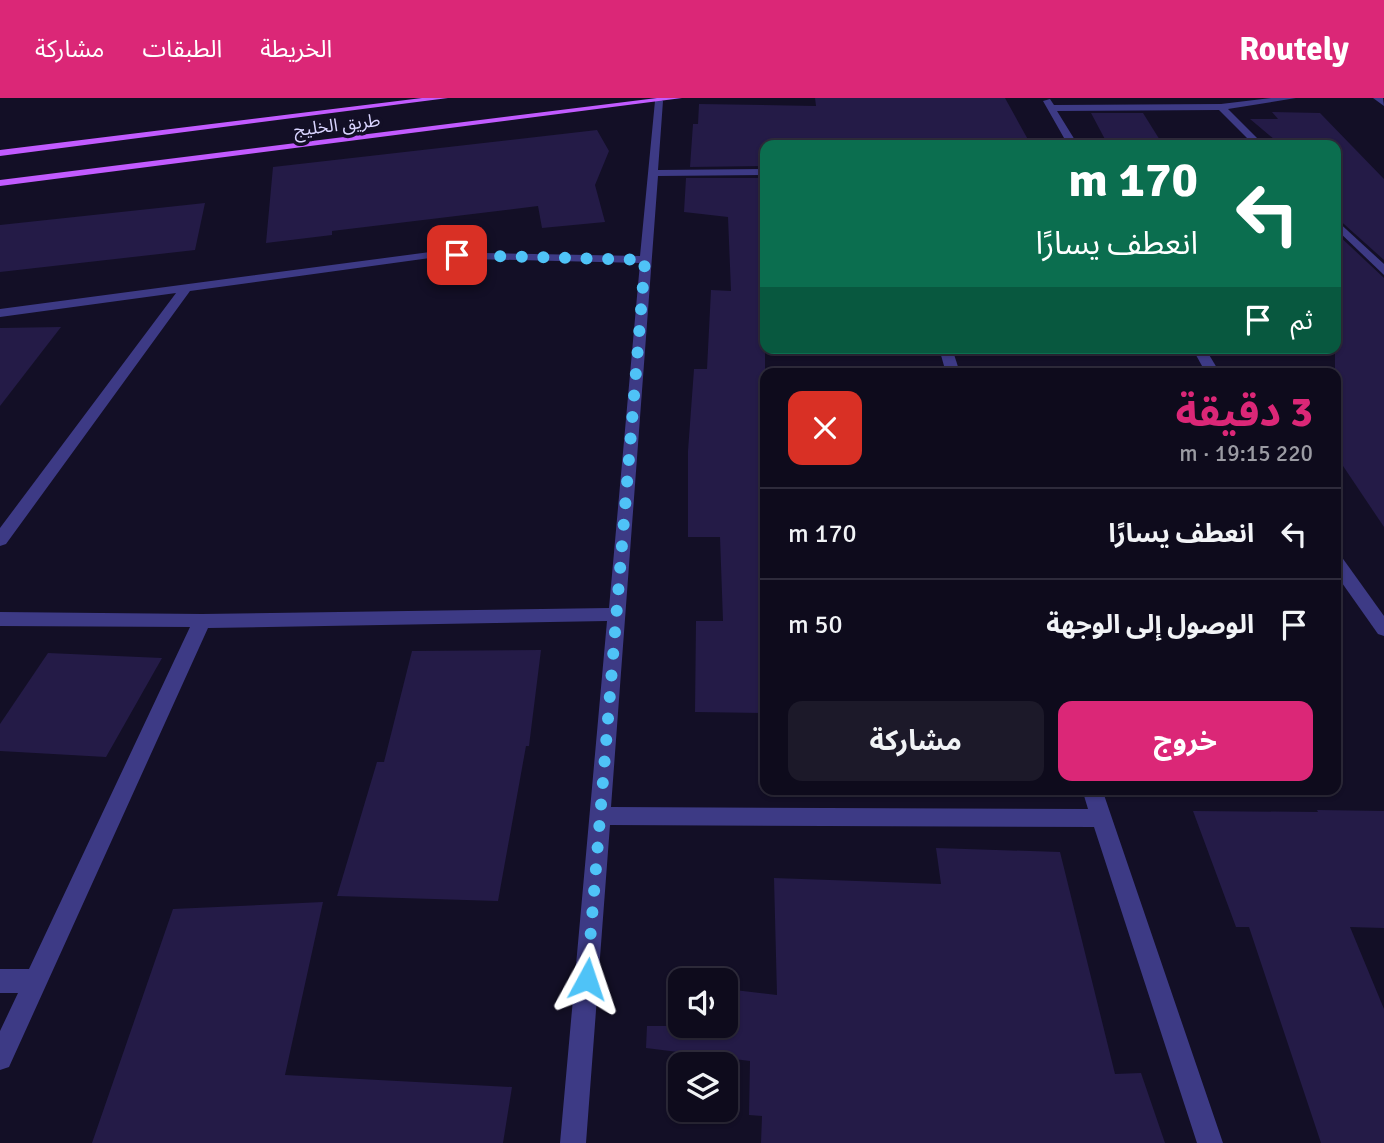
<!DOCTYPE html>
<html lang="ar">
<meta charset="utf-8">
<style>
body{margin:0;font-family:Signika,"Noto Sans Arabic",sans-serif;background:#1c1929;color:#f1f3f6;direction:rtl;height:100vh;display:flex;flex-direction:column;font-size:26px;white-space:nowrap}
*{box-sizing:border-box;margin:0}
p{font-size:23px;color:#9b9ba3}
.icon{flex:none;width:38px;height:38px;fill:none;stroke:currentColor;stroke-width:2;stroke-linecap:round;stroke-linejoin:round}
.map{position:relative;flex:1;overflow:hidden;direction:ltr}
.sheet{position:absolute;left:760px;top:270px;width:581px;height:427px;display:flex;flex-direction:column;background:#0e0b1c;border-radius:14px;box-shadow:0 2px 5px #0004,0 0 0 2px #2e2b3b;direction:rtl}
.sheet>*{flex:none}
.banner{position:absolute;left:760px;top:42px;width:581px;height:214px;border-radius:14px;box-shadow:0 2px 5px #0004,0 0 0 2px #2e2b3b;direction:rtl;background:#0b6e4f;color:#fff;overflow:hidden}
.tools{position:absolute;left:668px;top:870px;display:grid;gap:14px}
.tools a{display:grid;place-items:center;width:70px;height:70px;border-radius:14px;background:#0e0b1c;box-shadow:0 2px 5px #0004,0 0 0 2px #2e2b3b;font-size:35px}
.pin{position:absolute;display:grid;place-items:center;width:60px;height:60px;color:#fff;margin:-30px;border-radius:14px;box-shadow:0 4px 10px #0006}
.me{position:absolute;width:77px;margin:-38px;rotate:5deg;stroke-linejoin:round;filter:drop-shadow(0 0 5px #0008)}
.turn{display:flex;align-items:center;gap:24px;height:147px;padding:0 28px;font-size:32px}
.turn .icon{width:91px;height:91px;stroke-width:2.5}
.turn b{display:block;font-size:49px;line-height:60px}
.then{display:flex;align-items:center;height:66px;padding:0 28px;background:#0003;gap:14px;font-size:26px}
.round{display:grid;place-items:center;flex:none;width:74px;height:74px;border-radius:14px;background:#1c1929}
.headline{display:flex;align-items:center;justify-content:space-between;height:119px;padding:0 28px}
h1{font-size:42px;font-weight:700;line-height:52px;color:#db2777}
.primary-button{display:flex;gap:14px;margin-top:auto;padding:14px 28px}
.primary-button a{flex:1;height:80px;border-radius:14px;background:#db2777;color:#fff;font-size:28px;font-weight:700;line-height:80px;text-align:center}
.primary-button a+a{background:#1c1929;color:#f1f3f6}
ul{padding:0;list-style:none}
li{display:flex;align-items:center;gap:21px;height:91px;padding:0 28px;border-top:2px solid #2e2b3b}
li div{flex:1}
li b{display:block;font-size:26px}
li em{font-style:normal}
header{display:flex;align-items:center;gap:42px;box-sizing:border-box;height:98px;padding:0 35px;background:#db2777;color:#fff}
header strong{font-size:33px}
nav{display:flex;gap:38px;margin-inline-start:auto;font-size:24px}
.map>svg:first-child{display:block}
.building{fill:#241b47}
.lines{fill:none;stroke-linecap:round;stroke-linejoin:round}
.street{fill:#3d3a85;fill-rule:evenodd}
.primary{fill:#c25bff;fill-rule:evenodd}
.route{stroke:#4fc3f7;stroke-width:12;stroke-dasharray:0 21.6}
.labels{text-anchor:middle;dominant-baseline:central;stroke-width:7;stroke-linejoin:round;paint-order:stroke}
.far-street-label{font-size:18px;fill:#d9d4ff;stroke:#130f26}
</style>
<header>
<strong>Routely</strong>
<nav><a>الخريطة</a><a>الطبقات</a><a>مشاركة</a></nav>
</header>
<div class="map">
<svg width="1384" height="1045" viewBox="0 0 1384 1045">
<rect width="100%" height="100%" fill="#130f26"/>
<g class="building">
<path d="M 815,0 L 1005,0 L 1031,47 L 765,47 L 765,68 L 690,69 L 693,26 L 698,26 L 699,6 L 816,8 Z"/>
<path d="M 1272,14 L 1320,15 L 1384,81 L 1384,162 L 1335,118 L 1335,47 L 1281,47 L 1250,21 L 1278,21 Z"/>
<path d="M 1091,15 L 1143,15 L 1163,47 L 1108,47 Z"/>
<path d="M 597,32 L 609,53 L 595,87 L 605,124 L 542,130 L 538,108 L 332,133 L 332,137 L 266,145 L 273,69 Z"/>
<path d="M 686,80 L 765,80 L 765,615 L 695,614 L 696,523 L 723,523 L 720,439 L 688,439 L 688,353 L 694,271 L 707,271 L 711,192 L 731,193 L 728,119 L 684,114 Z"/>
<path d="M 205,105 L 195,152 L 0,174 L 0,127 Z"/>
<path d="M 1335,134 L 1384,180 L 1384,429 L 1335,356 Z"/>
<path d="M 61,229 L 0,308 L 0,230 Z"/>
<path d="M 541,552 L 529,648 L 526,648 L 498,803 L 337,798 L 377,664 L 384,664 L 412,553 Z"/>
<path d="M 48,555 L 162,560 L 106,659 L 0,653 L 0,626 Z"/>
<path d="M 1317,712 L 1384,713 L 1384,830 L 1350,829 L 1384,911 L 1384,1045 L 1321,1045 L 1249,829 L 1236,829 L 1193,713 L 1318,714 Z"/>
<path d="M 936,750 L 1060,754 L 1115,976 L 1141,975 L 1165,1045 L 761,1045 L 762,1018 L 749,1017 L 750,963 L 646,950 L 647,928 L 726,928 L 726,891 L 777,897 L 774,780 L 941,786 Z"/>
<path d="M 323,804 L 285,977 L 512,989 L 503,1045 L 92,1045 L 173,811 Z"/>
</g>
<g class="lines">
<g class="street">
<path d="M 659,0 L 663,3 L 658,72 L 765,71 L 765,77 L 658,78 L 611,709 L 1088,711 L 1082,691 L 1102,691 L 1223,1045 L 1197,1045 L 1094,729 L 610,727 L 586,1045 L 560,1045 L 607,523 L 208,530 L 9,969 L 0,972 L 0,933 L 18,895 L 0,895 L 0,871 L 29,871 L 190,529 L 0,528 L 0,514 L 202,516 L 609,510 L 640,165 L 430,160 L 190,193 L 6,446 L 0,448 L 0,430 L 176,195 L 0,219 L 0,211 L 430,154 L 640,158 L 655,3 Z"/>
<path d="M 1271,0 L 1296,0 L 1228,11 L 1264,47 L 1254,47 L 1219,12 L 1057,13 L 1078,47 L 1068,47 L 1043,3 L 1050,1 L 1054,7 L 1221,6 Z"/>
<path d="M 1373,0 L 1383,0 L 1384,8 Z"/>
<path d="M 1335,121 L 1384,166 L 1384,177 L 1335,130 Z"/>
<path d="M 939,250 L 952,250 L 960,275 L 946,275 Z"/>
<path d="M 1192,250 L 1205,250 L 1220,275 L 1206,275 Z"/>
<path d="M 1335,456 L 1341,458 L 1384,518 L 1384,538 L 1378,536 L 1335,475 Z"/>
</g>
<g class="primary">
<path d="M 422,0 L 448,0 L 0,58 L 0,52 Z"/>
<path d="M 657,0 L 682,0 L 0,88 L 0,82 Z"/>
</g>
</g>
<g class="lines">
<path class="route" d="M 457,157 L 645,162 L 587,881"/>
</g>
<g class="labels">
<g class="far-street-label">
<text transform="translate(337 27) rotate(-7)">طريق الخليج</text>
</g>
</g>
</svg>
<div class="tools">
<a><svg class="icon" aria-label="sound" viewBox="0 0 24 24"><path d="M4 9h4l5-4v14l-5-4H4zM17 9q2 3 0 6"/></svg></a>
<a><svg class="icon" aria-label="layers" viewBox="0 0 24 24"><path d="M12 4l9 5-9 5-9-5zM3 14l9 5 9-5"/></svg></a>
</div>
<div class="pin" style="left:457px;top:157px;background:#d93025"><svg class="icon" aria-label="arrive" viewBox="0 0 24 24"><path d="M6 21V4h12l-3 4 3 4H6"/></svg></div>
<svg class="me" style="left:587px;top:881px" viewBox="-20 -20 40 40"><path d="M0-17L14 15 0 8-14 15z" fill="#4fc3f7" stroke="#fff" stroke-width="4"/></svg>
<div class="banner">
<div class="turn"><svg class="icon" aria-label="left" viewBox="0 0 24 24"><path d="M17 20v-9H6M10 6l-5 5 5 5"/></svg><div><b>170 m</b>انعطف يسارًا</div></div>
<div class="then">ثم<svg class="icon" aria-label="arrive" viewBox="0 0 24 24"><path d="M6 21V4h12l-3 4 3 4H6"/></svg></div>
</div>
<section class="sheet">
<div class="headline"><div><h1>3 دقيقة</h1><p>220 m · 19:15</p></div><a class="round" style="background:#d93025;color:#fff"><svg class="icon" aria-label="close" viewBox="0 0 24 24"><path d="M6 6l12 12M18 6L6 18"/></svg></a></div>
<ul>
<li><svg class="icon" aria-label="left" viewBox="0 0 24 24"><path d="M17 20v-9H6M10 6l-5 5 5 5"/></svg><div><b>انعطف يسارًا</b></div><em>170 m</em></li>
<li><svg class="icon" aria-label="arrive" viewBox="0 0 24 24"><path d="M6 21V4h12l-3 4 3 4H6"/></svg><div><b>الوصول إلى الوجهة</b></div><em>50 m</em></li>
</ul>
<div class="primary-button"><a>خروج</a><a>مشاركة</a></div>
</section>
</div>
